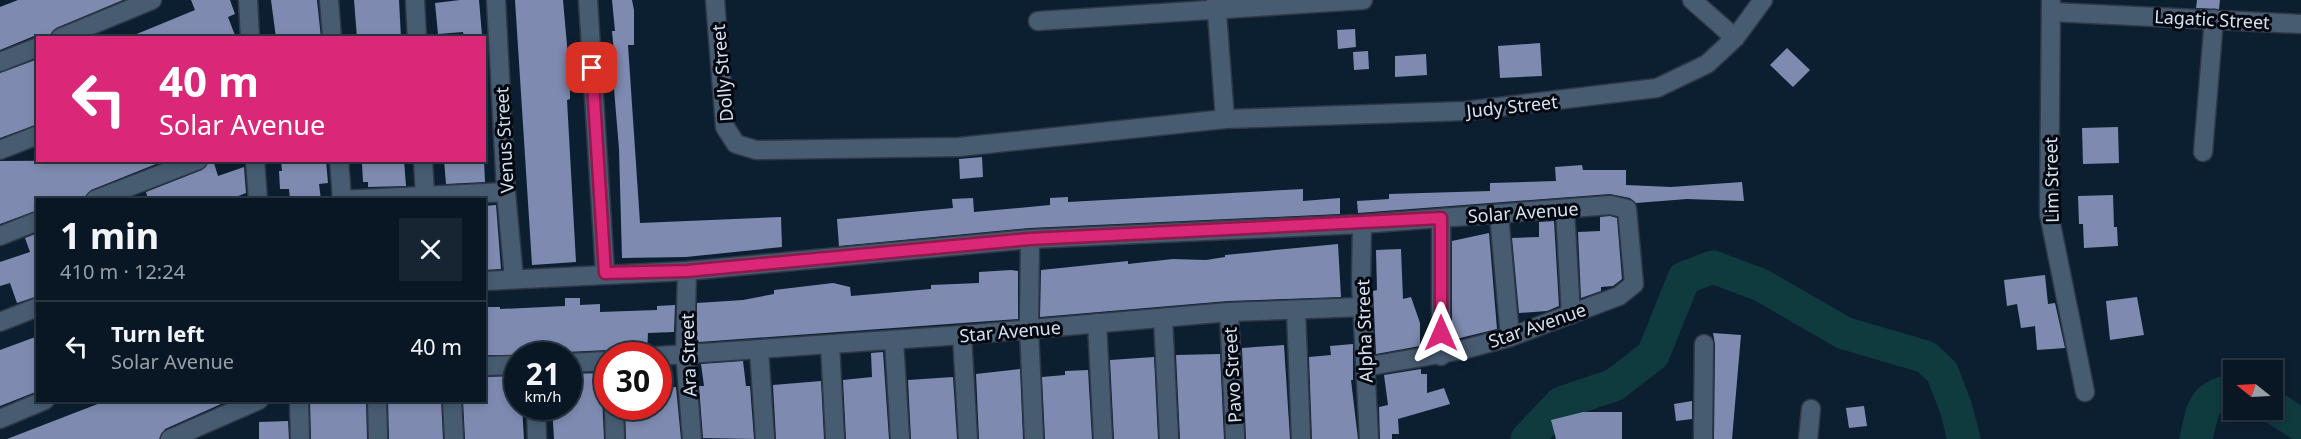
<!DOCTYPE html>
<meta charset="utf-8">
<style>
body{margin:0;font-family:"Noto Sans",sans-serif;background:#172432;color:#f1f3f6;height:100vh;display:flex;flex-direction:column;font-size:22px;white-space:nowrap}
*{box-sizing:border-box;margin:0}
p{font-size:20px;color:#999fa7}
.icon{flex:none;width:33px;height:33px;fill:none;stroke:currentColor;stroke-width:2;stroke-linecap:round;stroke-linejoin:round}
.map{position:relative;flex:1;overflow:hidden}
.drawer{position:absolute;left:36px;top:198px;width:450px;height:204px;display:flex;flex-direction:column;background:#091725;border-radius:0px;box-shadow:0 3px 9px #0003,0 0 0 2px #293642}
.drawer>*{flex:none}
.guide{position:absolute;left:36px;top:36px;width:450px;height:126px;border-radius:0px;box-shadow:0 3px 9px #0003,0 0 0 2px #293642;background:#db2777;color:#fff;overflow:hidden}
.needle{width:39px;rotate:288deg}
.fabs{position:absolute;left:2223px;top:360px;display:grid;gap:12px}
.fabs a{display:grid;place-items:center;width:60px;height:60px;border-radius:0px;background:#091725;box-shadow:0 3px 9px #0003,0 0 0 2px #293642;font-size:30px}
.speed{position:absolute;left:504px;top:342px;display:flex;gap:12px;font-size:30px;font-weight:700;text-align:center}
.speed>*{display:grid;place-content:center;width:78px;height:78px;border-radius:50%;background:#091725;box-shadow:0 3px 9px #0003,0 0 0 2px #293642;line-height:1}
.speed small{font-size:15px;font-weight:400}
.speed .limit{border:9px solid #d22;background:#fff;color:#111}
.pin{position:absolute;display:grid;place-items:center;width:51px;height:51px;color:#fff;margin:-26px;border-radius:12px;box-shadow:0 3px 9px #0006}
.me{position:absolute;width:66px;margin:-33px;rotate:0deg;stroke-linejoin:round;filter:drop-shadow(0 0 4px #0008)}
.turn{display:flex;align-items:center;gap:21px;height:126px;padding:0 24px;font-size:27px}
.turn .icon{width:78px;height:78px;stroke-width:2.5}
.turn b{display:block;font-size:42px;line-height:51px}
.round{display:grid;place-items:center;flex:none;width:63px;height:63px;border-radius:0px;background:#172432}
.overview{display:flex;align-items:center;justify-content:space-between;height:102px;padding:0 24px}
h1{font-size:36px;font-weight:700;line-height:45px}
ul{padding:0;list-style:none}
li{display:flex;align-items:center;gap:18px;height:90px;padding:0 24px;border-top:2px solid #293642}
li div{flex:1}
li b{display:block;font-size:22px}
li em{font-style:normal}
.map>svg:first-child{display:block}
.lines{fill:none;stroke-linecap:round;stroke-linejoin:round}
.river{stroke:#0f3a3e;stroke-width:33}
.building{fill:#7e8ab0}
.street-casing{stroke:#2f3847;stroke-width:21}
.street{stroke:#475c71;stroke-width:18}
.route-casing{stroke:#8e194d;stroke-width:15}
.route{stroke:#db2777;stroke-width:10}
.labels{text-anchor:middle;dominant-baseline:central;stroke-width:6;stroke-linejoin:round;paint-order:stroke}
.street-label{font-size:18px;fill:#d5e1ed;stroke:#030810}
</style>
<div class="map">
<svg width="2301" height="439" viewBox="0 0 2301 439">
<rect width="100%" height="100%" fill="#0c1f31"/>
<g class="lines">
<g class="river">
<path d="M 2272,406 L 2301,425"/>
<path d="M 1527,439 L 1561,403 L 1614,385 L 1653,355 L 1684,278 L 1713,267 L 1761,285 L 1844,333 L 1926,357 L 1942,372 L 1956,408 L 1964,439"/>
<path d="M 2196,439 C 2203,410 2201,397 2234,390"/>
</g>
</g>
<g class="building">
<path d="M 18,0 L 123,0 L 56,28 L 49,38 L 34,36 L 0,50 L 0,7 Z"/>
<path d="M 191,0 L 230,0 L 235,14 L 228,17 L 236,38 L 127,38 L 195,10 Z"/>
<path d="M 271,0 L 317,0 L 321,38 L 276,38 Z"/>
<path d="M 354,0 L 399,0 L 401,38 L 357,38 Z"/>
<path d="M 460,0 L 479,0 L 482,35 L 464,37 L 463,32 L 438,34 L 435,3 Z"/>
<path d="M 515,0 L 563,0 L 570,79 L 570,99 L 567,100 L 576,262 L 532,265 Z"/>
<path d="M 612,0 L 632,0 L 634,10 L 634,45 L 628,45 L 640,223 L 781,217 L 782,247 L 686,257 L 622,258 L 619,149 L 611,53 L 614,52 L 612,31 L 615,31 Z"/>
<path d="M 2197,0 L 2220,0 L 2219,9 L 2196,8 Z"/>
<path d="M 1355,29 L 1356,47 L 1338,49 L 1337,30 Z"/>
<path d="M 1540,43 L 1542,76 L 1500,78 L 1498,46 Z"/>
<path d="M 1787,48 L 1810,70 L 1793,87 L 1770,65 Z"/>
<path d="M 1368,51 L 1369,69 L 1354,70 L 1353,52 Z"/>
<path d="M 1426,54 L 1427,75 L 1395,77 L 1395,56 Z"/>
<path d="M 38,59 L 38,124 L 0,138 L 0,73 Z"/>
<path d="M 2118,127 L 2119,163 L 2083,164 L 2082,128 Z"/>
<path d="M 982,157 L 983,177 L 960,179 L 959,159 Z"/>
<path d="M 166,160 L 91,190 L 84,200 L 38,200 L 38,210 L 0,224 L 0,161 Z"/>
<path d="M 209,160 L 213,160 L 218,176 L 244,167 L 246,193 L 228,200 L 148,200 L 146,192 L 202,170 Z"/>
<path d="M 281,160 L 326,160 L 328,183 L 319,184 L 321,200 L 290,200 L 289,189 L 280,189 L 279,171 L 282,171 Z"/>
<path d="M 388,160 L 404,160 L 406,186 L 368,187 L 368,182 L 363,182 L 362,164 Z"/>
<path d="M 444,160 L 484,160 L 485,182 L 446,184 Z"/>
<path d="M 1582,165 L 1583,170 L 1626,170 L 1626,185 L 1671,187 L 1742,182 L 1744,201 L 1687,199 L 1636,203 L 1630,198 L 1610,194 L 1358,213 L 1357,201 L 1389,199 L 1389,194 L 1490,191 L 1490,183 L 1556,181 L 1555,167 Z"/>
<path d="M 1303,189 L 1303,201 L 1340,198 L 1340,214 L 1029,228 L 839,246 L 837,219 L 953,208 L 952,199 L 973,198 L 974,212 L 1050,205 L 1050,198 L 1068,197 L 1068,202 Z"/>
<path d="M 2113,195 L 2114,227 L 2117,227 L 2118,246 L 2084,248 L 2083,224 L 2079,224 L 2078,196 Z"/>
<path d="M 496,205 L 501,269 L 484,270 L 484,206 Z"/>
<path d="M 1610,216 L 1617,218 L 1622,279 L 1613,286 L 1601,287 L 1601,291 L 1581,298 L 1578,232 L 1600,231 L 1600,217 Z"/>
<path d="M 1554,221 L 1559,306 L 1547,311 L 1519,313 L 1512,238 L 1539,237 L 1539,222 Z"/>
<path d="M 38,233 L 38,296 L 17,303 L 10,283 L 0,286 L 0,262 L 30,252 L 25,238 Z"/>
<path d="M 1489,233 L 1497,329 L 1452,340 L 1452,241 Z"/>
<path d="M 1338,244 L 1341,297 L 1228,301 L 1040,317 L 1041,270 L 1128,261 L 1128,264 L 1173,259 L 1206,260 L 1225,257 L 1225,255 Z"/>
<path d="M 1401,249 L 1403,299 L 1411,297 L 1420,323 L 1420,346 L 1376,354 L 1373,291 L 1377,290 L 1376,250 Z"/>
<path d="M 1011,270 L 1018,271 L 1018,319 L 699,342 L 697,339 L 697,303 L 743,300 L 774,294 L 774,290 L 833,283 L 850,287 L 851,296 L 931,289 L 931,285 L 979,283 L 979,272 Z"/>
<path d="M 2045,275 L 2048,304 L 2055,303 L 2065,348 L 2037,350 L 2035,326 L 2021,328 L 2017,304 L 2007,306 L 2004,280 Z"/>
<path d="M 2137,297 L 2144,335 L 2110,340 L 2106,301 Z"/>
<path d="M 565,298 L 580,298 L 580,305 L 600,304 L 600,312 L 657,310 L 657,306 L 675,305 L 674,332 L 648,333 L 647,353 L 617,355 L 607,350 L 567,352 L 560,356 L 484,355 L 485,307 L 500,307 L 500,309 L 565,306 Z"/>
<path d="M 1713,333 L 1741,335 L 1732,439 L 1714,439 L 1715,344 Z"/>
<path d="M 38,336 L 38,391 L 0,406 L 0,350 Z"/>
<path d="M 1353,344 L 1353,380 L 1351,380 L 1358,439 L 1312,439 L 1309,357 L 1331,355 L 1330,346 Z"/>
<path d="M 1284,345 L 1290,439 L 1246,439 L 1242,348 Z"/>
<path d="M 883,352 L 889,439 L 846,439 L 843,380 L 872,377 L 871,353 Z"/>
<path d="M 1220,354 L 1224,439 L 1180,439 L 1176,355 Z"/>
<path d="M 1154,357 L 1158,439 L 1114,439 L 1110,360 Z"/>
<path d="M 743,361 L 746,386 L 750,386 L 754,439 L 703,438 L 699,386 L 704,386 L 701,364 Z"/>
<path d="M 1020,369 L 1023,439 L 979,439 L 976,374 Z"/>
<path d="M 1421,369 L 1421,374 L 1427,374 L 1427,393 L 1444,388 L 1450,404 L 1398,419 L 1399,434 L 1392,434 L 1392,439 L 1380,439 L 1379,407 L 1388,405 L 1384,375 Z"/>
<path d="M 1088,370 L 1092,439 L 1045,439 L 1042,377 L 1065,375 L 1065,371 Z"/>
<path d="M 601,373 L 604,439 L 554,439 L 552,406 L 568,406 L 568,374 Z"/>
<path d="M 518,376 L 518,406 L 522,406 L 524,439 L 465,439 L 463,400 L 484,400 L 484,377 Z"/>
<path d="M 953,377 L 957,439 L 911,439 L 908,380 Z"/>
<path d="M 821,381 L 824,439 L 776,439 L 773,385 Z"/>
<path d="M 676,387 L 681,439 L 626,439 L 625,406 L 658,406 L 658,388 Z"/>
<path d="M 108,400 L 230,400 L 165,429 L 159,439 L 7,439 Z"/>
<path d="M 310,400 L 366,400 L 367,439 L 311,439 Z"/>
<path d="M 388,400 L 441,400 L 443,439 L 389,439 Z"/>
<path d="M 1692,401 L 1692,419 L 1676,421 L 1674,404 Z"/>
<path d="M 1864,406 L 1867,426 L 1849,428 L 1846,408 Z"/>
<path d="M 1583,412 L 1622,412 L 1622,439 L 1556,439 L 1551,420 Z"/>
<path d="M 288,421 L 289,439 L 259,439 L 259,422 Z"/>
</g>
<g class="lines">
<defs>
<g id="street">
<path d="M 248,0 L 250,38"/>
<path d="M 329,0 L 332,38"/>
<path d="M 415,0 L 417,38"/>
<path d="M 496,0 L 506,192 L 514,279"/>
<path d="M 588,0 L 605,273"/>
<path d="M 715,0 L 725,127 L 736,144 L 756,150 L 959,147 L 1225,119 L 1465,111 L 1657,88 L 1707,64 L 1735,38 L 1763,0"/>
<path d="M 1216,0 L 1225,119"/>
<path d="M 1692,0 L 1735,38"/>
<path d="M 2051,0 L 2049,214 L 2085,392"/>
<path d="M 2051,12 L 2301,24"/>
<path d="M 1038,21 L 1363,0"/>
<path d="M 60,38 L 152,0"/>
<path d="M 0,62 L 38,47"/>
<path d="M 0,150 L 38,135"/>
<path d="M 2203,152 L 2214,19"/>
<path d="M 255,160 L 258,200"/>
<path d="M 339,160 L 342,199"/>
<path d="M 423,160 L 425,195"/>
<path d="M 95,200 L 198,160"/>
<path d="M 340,200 L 506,192"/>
<path d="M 1565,210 L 1571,315"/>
<path d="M 1499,215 L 1510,337"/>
<path d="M 1362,224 L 1361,283 L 1369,439"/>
<path d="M 0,236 L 38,221"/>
<path d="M 1030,239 L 1029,329 L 1034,439"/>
<path d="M 687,271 L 685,353 L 692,439"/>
<path d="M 484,281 L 687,271 L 1030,239 L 1362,224 L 1611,205 L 1627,209 L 1634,284 L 1619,296 L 1510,337 L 1462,350 L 1365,367"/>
<path d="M 1296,311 L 1301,439"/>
<path d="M 1229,312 L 1235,439"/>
<path d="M 1163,318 L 1169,439"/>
<path d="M 0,322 L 38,307"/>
<path d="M 1097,323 L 1103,439"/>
<path d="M 962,335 L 968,439"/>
<path d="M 894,340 L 900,439"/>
<path d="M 830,345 L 835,439"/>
<path d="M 759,350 L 765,439"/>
<path d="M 658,356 L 962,335 L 1229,312 L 1362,307"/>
<path d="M 1441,356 L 1441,218"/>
<path d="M 568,363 L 608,361"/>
<path d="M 484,366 L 518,365"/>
<path d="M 299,400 L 300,439"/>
<path d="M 377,400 L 378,439"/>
<path d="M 452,400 L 454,439"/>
<path d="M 536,406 L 537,439"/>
<path d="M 614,406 L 615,439"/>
<path d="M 0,419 L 45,400"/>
<path d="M 170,439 L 259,400"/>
<path d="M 1703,439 L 1704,344"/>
<path d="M 1808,439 L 1811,409"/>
</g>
</defs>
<use href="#street" class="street-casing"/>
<use href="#street" class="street"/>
</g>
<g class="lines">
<defs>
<path id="route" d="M 592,68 L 605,273 L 687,271 L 1030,239 L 1441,218 L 1441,333"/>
</defs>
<use href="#route" class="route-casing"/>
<use href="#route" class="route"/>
</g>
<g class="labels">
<g class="street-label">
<text transform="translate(2212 19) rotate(3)">Lagatic Street</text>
<text transform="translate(722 73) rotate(-95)">Dolly Street</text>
<text transform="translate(1512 106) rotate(-6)">Judy Street</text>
<text transform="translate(504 140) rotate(-93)">Venus Street</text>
<text transform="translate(2051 180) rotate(-91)">Lim Street</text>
<text transform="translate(1523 212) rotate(-4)">Solar Avenue</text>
<text transform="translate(1537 325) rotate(-19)">Star Avenue</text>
<text transform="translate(1010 331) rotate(-5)">Star Avenue</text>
<text transform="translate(1364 331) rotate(-92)">Alpha Street</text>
<text transform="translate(688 355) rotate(-92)">Ara Street</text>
<text transform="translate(1232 375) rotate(-93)">Pavo Street</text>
</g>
</g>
</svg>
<div class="fabs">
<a><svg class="needle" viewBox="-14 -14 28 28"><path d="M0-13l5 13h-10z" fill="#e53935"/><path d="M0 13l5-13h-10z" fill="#999fa7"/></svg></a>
</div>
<div class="speed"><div>21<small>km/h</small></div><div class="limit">30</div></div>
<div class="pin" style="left:592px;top:68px;background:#d93025"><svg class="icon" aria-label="arrive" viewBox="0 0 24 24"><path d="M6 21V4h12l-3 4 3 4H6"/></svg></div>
<svg class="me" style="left:1441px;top:333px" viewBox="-20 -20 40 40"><path d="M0-17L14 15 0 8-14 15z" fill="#db2777" stroke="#fff" stroke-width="4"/></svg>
<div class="guide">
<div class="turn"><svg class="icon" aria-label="left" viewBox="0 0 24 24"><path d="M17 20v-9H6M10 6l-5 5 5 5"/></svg><div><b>40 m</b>Solar Avenue</div></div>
</div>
<section class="drawer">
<div class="overview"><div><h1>1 min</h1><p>410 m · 12:24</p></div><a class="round"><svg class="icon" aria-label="close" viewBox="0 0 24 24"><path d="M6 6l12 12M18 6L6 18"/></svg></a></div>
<ul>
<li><svg class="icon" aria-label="left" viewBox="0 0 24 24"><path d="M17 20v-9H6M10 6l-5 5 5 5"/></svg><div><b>Turn left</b><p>Solar Avenue</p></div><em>40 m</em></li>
</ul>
</section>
</div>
